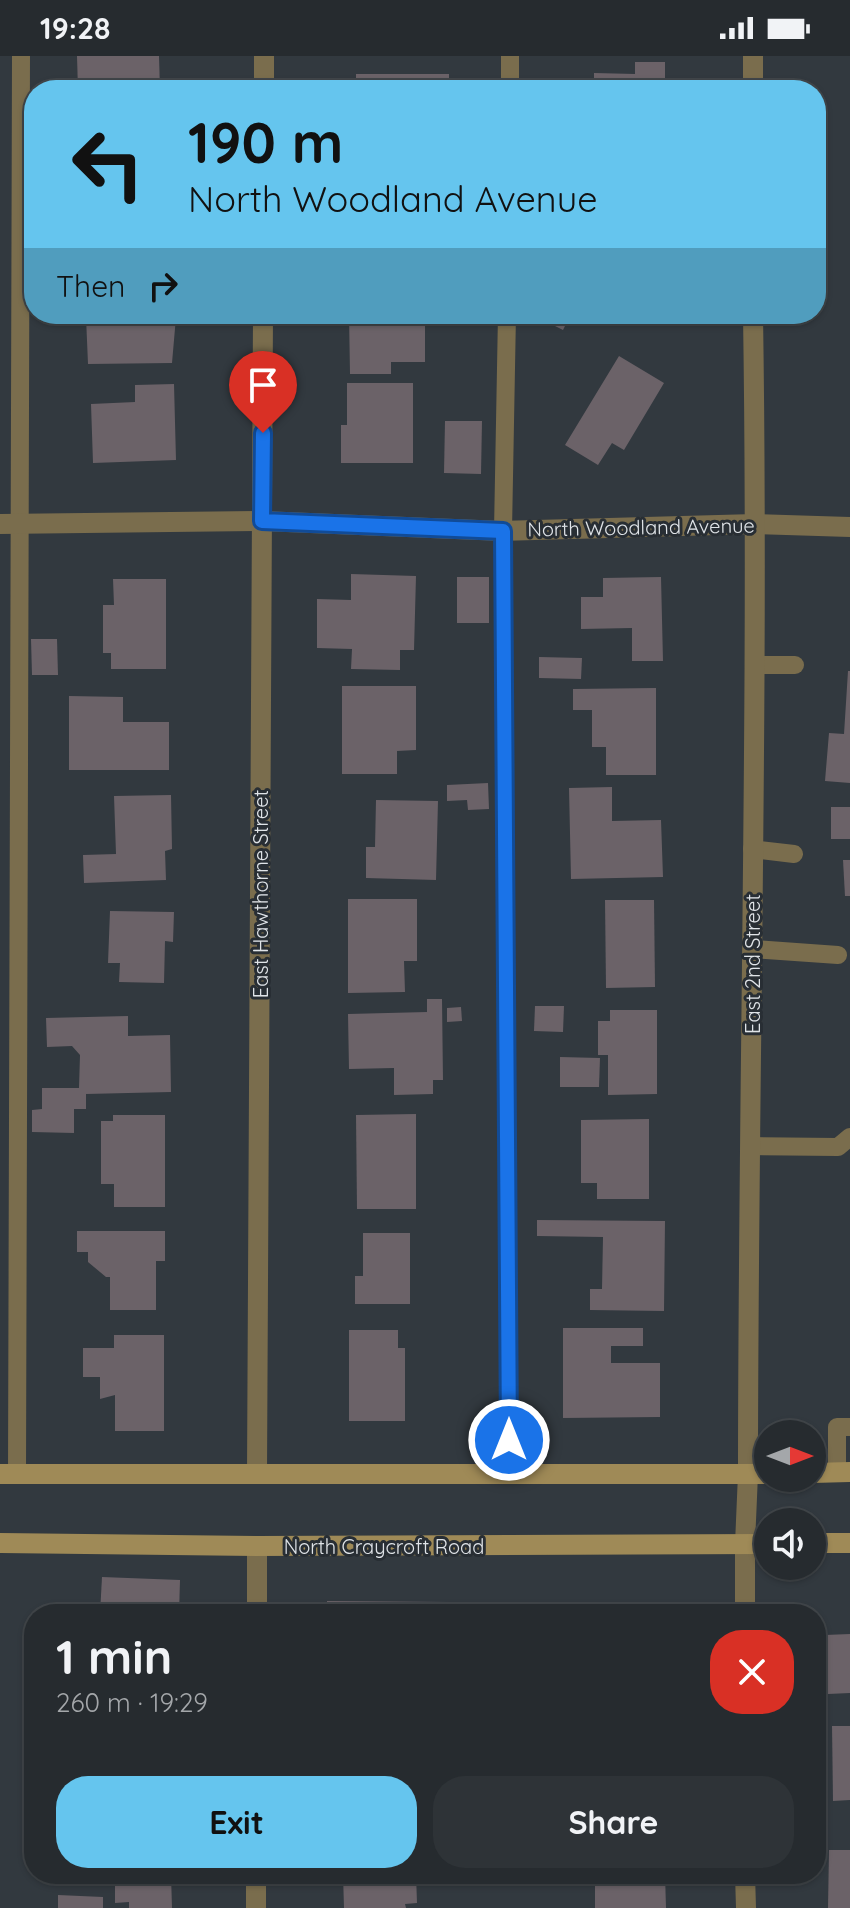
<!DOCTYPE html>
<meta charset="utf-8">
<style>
body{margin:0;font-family:Quicksand,sans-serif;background:#2e3337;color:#f1f3f6;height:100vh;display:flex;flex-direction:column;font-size:30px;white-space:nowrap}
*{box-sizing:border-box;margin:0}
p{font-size:26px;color:#a4a7aa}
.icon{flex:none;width:44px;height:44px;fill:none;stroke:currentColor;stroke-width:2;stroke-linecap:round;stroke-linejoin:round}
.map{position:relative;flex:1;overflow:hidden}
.drawer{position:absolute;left:24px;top:1548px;width:802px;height:280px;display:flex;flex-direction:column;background:#262b2f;border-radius:32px;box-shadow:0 2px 6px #0004,0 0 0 2px #42474b}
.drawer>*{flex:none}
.guide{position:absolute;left:24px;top:24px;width:802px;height:244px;border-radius:32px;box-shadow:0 2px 6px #0004,0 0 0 2px #42474b;background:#65c5ee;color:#111;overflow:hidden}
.needle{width:52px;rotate:90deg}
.buttons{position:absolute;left:754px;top:1364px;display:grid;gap:16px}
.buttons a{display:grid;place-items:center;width:72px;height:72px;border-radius:50%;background:#262b2f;box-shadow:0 2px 6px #0004,0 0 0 2px #42474b;font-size:40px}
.pin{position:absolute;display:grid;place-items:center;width:68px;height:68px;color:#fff;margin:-82px -34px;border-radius:50% 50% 50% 0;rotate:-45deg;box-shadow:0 0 8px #0007}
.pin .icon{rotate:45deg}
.me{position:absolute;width:88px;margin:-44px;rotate:0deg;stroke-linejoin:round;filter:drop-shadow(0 0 6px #0008)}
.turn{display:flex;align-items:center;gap:28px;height:168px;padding:0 32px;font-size:36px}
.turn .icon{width:104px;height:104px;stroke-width:2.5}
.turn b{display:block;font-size:56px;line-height:68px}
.then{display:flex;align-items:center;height:76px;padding:0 32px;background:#0003;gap:16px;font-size:30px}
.round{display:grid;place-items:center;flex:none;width:84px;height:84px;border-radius:32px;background:#2e3337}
.summary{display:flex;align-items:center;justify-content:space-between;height:136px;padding:0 32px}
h1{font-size:48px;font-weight:800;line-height:60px}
.button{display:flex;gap:16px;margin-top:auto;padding:16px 32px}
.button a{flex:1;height:92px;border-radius:32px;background:#65c5ee;color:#111;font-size:32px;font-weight:800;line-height:92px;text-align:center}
.button a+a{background:#2e3337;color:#f1f3f6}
.status{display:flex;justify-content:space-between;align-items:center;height:56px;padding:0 40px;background:#262b2f;direction:ltr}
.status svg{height:22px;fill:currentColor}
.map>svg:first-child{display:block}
.building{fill:#6b6268}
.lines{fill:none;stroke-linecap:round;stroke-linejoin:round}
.lane{stroke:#7a6d4d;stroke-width:18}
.street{stroke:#7a6d4d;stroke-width:20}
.secondary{stroke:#9f8a57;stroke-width:20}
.route-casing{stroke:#114b97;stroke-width:20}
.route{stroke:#1a73e8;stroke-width:14}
.labels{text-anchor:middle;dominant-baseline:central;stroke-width:6;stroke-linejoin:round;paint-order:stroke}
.street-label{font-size:20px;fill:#e0e4e8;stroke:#282e34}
</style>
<div class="status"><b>19:28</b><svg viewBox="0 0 49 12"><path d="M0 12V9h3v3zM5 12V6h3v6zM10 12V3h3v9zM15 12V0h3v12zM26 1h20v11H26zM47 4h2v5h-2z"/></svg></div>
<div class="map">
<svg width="850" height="1852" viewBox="0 0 850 1852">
<rect width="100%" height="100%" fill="#32393f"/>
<g class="building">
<path d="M 77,0 L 159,0 L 160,34 L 78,34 Z"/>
<path d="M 635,6 L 665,6 L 665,34 L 594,34 L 594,17 L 635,18 Z"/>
<rect x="356" y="18" width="93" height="16"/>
<path d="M 78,258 L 139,258 L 139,265 L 176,261 L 172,307 L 88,308 L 86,261 Z"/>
<path d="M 349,258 L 425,258 L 425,306 L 391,306 L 391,318 L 350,318 Z"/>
<path d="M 553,258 L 571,258 L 563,274 L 549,267 Z"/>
<path d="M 619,300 L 664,327 L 624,394 L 612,387 L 598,409 L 565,389 Z"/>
<path d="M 347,327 L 413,327 L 413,407 L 341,407 L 341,369 L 347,369 Z"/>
<path d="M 174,328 L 176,404 L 93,407 L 91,348 L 135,346 L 135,329 Z"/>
<path d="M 445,365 L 482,365 L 481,418 L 444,417 Z"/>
<path d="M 351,518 L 416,520 L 414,594 L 400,594 L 400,614 L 351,613 L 352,593 L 317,592 L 317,543 L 351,544 Z"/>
<rect x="457" y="521" width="32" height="46"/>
<path d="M 661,521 L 663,605 L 632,605 L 632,572 L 581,573 L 581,541 L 603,541 L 603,522 Z"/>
<path d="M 113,523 L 166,523 L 166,613 L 111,613 L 111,597 L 103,597 L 103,549 L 114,549 Z"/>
<path d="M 31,583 L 57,583 L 58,619 L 32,619 Z"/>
<path d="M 539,601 L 582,602 L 581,623 L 539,622 Z"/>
<path d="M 848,615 L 850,615 L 850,727 L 825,725 L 829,677 L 844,678 Z"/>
<path d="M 342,630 L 416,630 L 416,694 L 397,695 L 397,718 L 342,718 Z"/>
<path d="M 656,632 L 656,719 L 606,719 L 606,691 L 592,691 L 592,654 L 573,654 L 573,633 Z"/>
<path d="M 69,640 L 123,641 L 123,666 L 169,666 L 169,714 L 69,714 Z"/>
<path d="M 488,727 L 489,753 L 468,754 L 467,744 L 447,745 L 447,729 Z"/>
<path d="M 612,731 L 612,765 L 661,764 L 663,821 L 571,823 L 569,732 Z"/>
<path d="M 171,739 L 172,793 L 165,795 L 166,824 L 84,827 L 83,799 L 116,798 L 114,740 Z"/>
<path d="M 376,744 L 438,745 L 436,824 L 366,822 L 366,791 L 375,791 Z"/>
<rect x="831" y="751" width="19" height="32"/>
<path d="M 843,804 L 850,804 L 850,840 L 845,840 Z"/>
<path d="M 348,843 L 417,843 L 417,905 L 404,905 L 405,936 L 348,937 Z"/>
<path d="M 605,844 L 654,844 L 655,931 L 606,932 Z"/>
<path d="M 110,855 L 174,856 L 173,886 L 165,885 L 164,927 L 119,926 L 120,907 L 108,907 Z"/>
<path d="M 427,943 L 442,943 L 443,1024 L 433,1024 L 433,1038 L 394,1039 L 394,1012 L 349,1013 L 348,958 L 427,956 Z"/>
<path d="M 535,950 L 564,950 L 563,976 L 534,975 Z"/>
<path d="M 461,951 L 462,965 L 447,966 L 447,952 Z"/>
<path d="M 610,954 L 657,954 L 657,1038 L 608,1039 L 608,999 L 598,999 L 598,965 L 610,965 Z"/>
<path d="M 128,960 L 128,980 L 170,979 L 171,1036 L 86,1038 L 86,1053 L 74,1053 L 74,1077 L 32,1076 L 32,1054 L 42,1053 L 42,1032 L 79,1032 L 80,999 L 72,990 L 47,991 L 46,962 Z"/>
<path d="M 560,1001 L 600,1002 L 599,1031 L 560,1031 Z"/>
<path d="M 416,1058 L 416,1153 L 357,1153 L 356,1059 Z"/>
<path d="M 113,1059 L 165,1059 L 165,1151 L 114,1151 L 114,1128 L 101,1128 L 101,1065 L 113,1065 Z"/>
<path d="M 649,1063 L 649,1143 L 597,1143 L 597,1127 L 581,1127 L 581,1064 Z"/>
<path d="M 537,1164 L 665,1165 L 664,1255 L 590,1254 L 590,1233 L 602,1233 L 603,1181 L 537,1180 Z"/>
<path d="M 77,1175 L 165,1175 L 165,1205 L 156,1205 L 156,1254 L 110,1254 L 110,1221 L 106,1221 L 88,1206 L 88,1196 L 77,1196 Z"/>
<path d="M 363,1177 L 410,1177 L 410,1248 L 355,1248 L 355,1220 L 363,1220 Z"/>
<path d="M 563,1272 L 643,1272 L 643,1290 L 611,1290 L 611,1307 L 660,1307 L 660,1361 L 563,1362 Z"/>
<path d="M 349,1274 L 398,1274 L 398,1292 L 405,1292 L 405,1365 L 349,1365 Z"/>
<path d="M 114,1279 L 164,1279 L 164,1375 L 115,1375 L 115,1339 L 100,1343 L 100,1321 L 83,1321 L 83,1292 L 114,1292 Z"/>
<path d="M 102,1521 L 180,1524 L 179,1558 L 100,1558 Z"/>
<path d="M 327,1545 L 451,1546 L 451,1558 L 327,1558 Z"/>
<path d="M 850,1578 L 850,1637 L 828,1638 L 825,1579 Z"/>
<path d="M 832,1670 L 850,1670 L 850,1744 L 833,1745 Z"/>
<path d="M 829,1794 L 850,1794 L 850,1852 L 828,1852 Z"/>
<path d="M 128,1818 L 171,1818 L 172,1852 L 129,1852 L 129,1846 L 115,1847 L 115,1826 L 128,1826 Z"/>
<path d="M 343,1818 L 416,1818 L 417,1847 L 405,1848 L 406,1852 L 344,1852 Z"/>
<path d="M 595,1818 L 665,1818 L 666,1852 L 595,1852 Z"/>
<path d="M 58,1839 L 103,1841 L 103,1852 L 58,1852 Z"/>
</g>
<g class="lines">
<g class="lane">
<path d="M 510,0 L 510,34"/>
<path d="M 507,258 L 503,475 L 509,1417"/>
<path d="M 754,609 L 795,609"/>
<path d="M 752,793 L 794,798"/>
<path d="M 753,893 L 838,899"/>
<path d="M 750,1090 L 838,1091 L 850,1081"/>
<path d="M 837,1416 L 837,1371 L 850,1371"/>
<path d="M 17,1418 L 21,0"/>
</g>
<g class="street">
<path d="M 753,0 L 753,34"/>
<path d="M 264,34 L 264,0"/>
<path d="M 0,468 L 262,465 L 503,475 L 755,468 L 850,471"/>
<path d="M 257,1418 L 263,258"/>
<path d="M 257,1558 L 257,1490"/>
<path d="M 745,1558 L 745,1488 L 748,1418 C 748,1032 759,645 753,258"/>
<path d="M 745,1818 L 746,1852"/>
<path d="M 256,1852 L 256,1818"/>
</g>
<g class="secondary">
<path d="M 812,1417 L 850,1416"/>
<path d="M 0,1418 L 768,1418"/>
<path d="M 0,1487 L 257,1490 L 768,1488"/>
<path d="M 812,1487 L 850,1487"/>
</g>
</g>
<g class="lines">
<defs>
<path id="route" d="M 263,377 L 262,465 L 503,475 L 509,1384"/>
</defs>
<use href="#route" class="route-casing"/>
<use href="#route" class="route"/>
</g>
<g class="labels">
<g class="street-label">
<text transform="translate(641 471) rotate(-1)">North Woodland Avenue</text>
<text transform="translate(260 838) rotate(-90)">East Hawthorne Street</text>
<text transform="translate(752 908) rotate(-90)">East 2nd Street</text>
<text x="384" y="1490">North Craycroft Road</text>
</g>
</g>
</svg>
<div class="buttons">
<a><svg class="needle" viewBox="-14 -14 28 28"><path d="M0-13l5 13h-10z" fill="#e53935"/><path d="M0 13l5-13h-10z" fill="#a4a7aa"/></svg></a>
<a><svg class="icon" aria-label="sound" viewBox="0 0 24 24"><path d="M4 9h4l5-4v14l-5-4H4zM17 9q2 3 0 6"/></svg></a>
</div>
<div class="pin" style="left:263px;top:377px;background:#d93025"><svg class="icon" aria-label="arrive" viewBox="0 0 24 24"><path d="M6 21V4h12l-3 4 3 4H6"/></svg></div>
<svg class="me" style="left:509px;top:1384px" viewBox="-20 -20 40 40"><circle r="17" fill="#1a73e8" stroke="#fff" stroke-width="3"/><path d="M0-11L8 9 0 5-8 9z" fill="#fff"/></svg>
<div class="guide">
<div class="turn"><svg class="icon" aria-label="left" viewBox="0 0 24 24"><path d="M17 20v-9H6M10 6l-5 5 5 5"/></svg><div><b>190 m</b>North Woodland Avenue</div></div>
<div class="then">Then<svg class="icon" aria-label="right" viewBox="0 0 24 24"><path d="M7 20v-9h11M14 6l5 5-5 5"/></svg></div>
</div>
<section class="drawer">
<div class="summary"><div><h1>1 min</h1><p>260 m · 19:29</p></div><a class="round" style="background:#d93025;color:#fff"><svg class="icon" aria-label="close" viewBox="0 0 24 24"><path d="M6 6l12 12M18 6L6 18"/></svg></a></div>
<div class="button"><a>Exit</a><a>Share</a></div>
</section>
</div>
